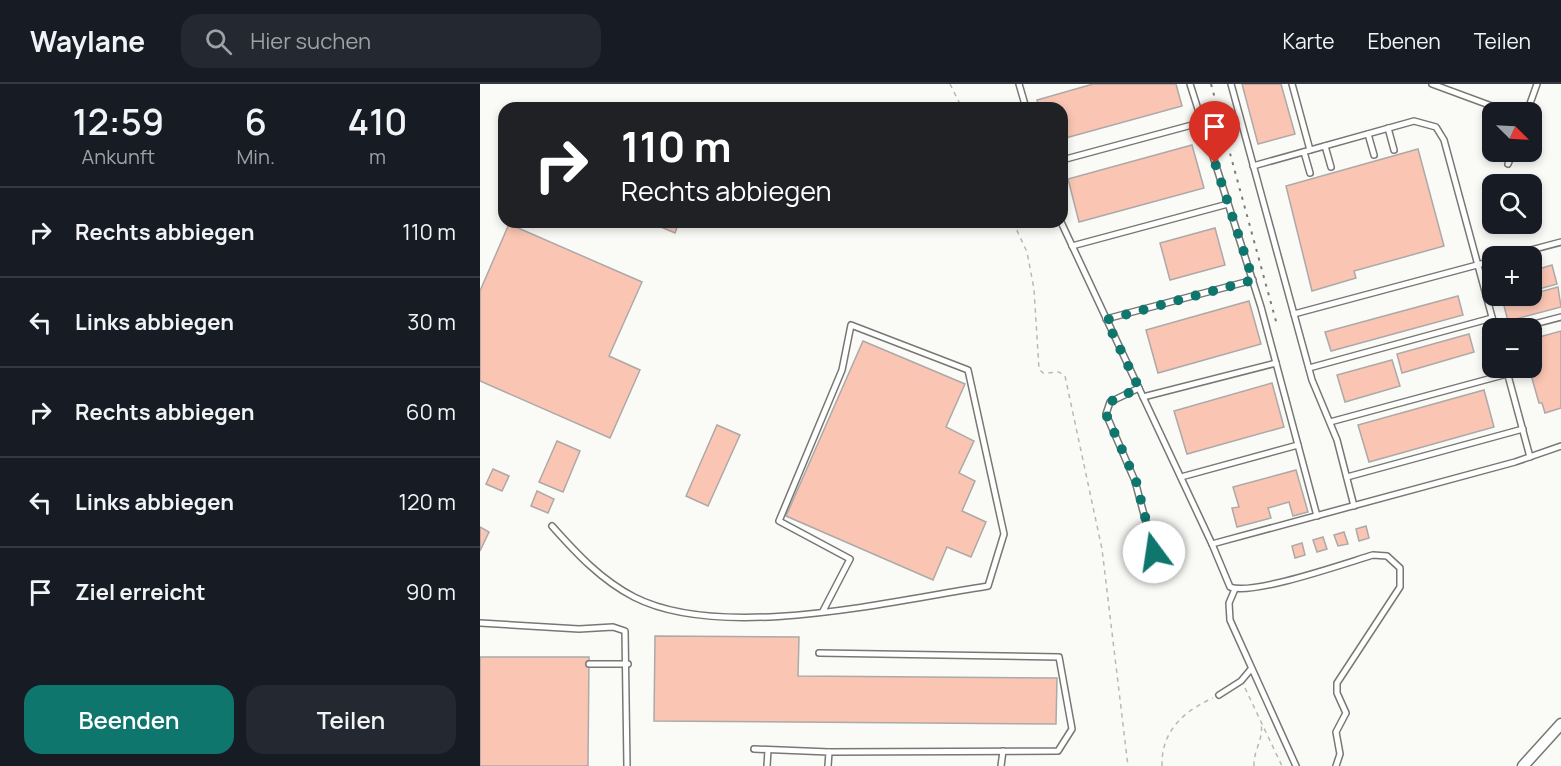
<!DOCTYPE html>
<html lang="de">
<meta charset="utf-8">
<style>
body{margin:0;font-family:Manrope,sans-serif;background:#242831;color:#f1f3f6;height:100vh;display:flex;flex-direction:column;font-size:22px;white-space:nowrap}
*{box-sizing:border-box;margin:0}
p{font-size:20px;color:#9ea1a6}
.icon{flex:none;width:33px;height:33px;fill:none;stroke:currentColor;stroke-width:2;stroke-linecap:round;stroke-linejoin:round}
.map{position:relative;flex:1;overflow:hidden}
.panel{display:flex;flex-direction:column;background:#171b24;width:480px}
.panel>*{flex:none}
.top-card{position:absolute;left:18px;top:18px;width:570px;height:126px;border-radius:18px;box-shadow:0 3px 9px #0003;background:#202124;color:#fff;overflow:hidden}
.needle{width:39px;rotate:114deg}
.controls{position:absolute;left:1002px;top:18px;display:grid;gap:12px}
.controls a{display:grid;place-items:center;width:60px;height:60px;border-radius:12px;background:#171b24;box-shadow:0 3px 9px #0003;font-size:30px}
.pin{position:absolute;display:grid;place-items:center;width:51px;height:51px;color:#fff;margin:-62px -26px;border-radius:50% 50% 50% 0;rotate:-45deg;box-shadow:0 0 6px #0007}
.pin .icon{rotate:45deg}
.me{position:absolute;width:66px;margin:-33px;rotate:346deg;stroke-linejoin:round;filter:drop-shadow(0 0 4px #0008)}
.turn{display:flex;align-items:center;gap:21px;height:126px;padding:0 24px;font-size:27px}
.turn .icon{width:78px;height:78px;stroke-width:2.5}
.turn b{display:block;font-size:42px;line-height:51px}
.eta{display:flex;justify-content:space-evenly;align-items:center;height:102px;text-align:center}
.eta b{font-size:36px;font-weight:600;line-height:42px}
.primary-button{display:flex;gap:12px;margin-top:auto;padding:12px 24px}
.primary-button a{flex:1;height:69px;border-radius:18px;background:#0f766e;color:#fff;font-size:24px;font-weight:600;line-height:69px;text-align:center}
.primary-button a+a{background:#242831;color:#f1f3f6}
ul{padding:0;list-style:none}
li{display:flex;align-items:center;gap:18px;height:90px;padding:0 24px;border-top:2px solid #363941}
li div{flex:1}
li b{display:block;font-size:22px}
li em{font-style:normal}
header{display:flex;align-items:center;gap:36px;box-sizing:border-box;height:84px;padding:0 30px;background:#171b24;border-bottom:2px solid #363941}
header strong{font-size:28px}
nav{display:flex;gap:33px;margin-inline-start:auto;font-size:21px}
.search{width:420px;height:54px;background:#242831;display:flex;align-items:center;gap:15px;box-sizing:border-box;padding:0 21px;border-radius:18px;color:#9ea1a6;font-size:22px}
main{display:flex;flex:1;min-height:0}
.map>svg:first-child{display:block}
.building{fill:#fac6b3;stroke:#aca9a8;stroke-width:1.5}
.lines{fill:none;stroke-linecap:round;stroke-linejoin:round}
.service-casing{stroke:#777774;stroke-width:8}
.minor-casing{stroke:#777774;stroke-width:13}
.path{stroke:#b8b8b6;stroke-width:1.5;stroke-dasharray:4.5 4.5;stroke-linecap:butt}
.service{stroke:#fff;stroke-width:5}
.minor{stroke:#fff;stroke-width:10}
.rail{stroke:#7b7b78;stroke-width:2;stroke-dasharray:3 6;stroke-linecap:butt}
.route{stroke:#0f766e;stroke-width:10;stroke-dasharray:0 18}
</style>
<header>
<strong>Waylane</strong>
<div class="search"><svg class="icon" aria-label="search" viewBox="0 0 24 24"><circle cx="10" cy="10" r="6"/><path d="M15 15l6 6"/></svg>Hier suchen</div>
<nav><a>Karte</a><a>Ebenen</a><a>Teilen</a></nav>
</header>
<main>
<section class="panel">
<div class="eta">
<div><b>12:59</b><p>Ankunft</p></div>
<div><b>6</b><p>Min.</p></div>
<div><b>410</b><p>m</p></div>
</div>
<ul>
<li><svg class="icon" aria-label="right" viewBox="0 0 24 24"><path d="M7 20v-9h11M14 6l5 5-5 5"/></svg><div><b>Rechts abbiegen</b></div><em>110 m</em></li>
<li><svg class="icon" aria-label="left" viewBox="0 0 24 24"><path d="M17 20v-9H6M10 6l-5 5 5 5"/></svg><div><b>Links abbiegen</b></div><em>30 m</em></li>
<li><svg class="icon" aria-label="right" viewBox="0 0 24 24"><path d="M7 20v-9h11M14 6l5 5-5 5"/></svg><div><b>Rechts abbiegen</b></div><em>60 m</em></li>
<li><svg class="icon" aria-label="left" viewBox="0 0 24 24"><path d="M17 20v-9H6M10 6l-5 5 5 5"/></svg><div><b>Links abbiegen</b></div><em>120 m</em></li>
<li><svg class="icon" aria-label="arrive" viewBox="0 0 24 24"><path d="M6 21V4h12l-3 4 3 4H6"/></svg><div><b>Ziel erreicht</b></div><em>90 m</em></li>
</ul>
<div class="primary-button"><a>Beenden</a><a>Teilen</a></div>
</section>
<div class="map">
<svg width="1081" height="682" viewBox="0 0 1081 682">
<rect width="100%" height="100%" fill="#fafaf7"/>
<g class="building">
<path d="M 613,0 L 696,0 L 702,22 L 582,55 L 582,24 L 559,24 L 557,16 Z"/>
<path d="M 762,0 L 801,0 L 815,50 L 778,60 Z"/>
<path d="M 712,61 L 724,104 L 599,138 L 588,95 Z"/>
<path d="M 938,65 L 964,162 L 874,187 L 876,194 L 832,207 L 806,102 Z"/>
<path d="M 175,138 L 199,138 L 195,149 L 174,140 Z"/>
<path d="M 29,140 L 162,198 L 129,272 L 160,286 L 130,354 L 0,297 L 0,207 Z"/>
<path d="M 735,144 L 745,181 L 690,196 L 680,159 Z"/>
<path d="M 1072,181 L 1077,200 L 1052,207 L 1052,187 Z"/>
<path d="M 1078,203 L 1081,223 L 1028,237 L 1023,218 Z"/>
<path d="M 978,212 L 983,231 L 851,267 L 845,248 Z"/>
<path d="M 769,217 L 781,260 L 678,289 L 666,246 Z"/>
<path d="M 1081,247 L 1081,324 L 1065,329 L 1062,319 L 1059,319 L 1049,284 L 1052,284 L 1052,255 Z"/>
<path d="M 989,250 L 994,268 L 922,289 L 917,270 Z"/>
<path d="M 383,257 L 485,300 L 466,343 L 494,357 L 479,389 L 495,397 L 482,427 L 506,438 L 491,473 L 467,463 L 453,496 L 306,432 Z"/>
<path d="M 912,276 L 920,302 L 865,318 L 857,291 Z"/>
<path d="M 792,299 L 804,343 L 707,370 L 694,327 Z"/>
<path d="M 1004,306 L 1014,343 L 889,378 L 878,341 Z"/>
<path d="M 237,341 L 260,351 L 228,422 L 206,412 Z"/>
<path d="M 77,357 L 100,367 L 83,408 L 59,398 Z"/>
<path d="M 13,385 L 29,392 L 22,407 L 6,400 Z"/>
<path d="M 816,386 L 828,428 L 813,432 L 809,418 L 788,424 L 791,434 L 757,443 L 752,424 L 759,423 L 753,403 Z"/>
<path d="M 57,407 L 74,415 L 68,429 L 51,422 Z"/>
<path d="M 886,442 L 889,454 L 879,457 L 876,445 Z"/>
<path d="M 0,443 L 9,448 L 0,467 Z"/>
<path d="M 864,448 L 868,460 L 858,462 L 854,451 Z"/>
<path d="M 843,453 L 847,465 L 837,468 L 833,456 Z"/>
<path d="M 822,459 L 825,471 L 815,474 L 812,462 Z"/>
<path d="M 175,552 L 319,553 L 318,592 L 577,594 L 576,640 L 174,637 Z"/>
<path d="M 0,573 L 109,573 L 108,682 L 0,682 Z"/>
</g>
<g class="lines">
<defs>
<g id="service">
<path d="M 539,0 L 546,24"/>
<path d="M 710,0 L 781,223 L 837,432"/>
<path d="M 751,0 L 832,296 L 857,356 L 874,422"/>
<path d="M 812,0 L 830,66"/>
<path d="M 952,0 L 1028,28"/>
<path d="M 1047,28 L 1057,0"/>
<path d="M 908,44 L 914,66"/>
<path d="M 888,50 L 894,71"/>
<path d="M 845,62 L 851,83"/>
<path d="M 824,68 L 830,89"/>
<path d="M 582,76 L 723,38"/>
<path d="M 1028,80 L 1033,68"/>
<path d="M 773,82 L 934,37 L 956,43 L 964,56 L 1015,244"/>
<path d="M 581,138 L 732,460 L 750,503 C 772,512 866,479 893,471 L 907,472 L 920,484 L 920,503 L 857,599 L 857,609 L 866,629 L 856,648 L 860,670 L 856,682"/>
<path d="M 592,162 L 748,120"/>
<path d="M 1028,172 L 1081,158"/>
<path d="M 814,230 L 1012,177"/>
<path d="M 626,235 L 773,196"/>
<path d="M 1039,244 L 1081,233"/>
<path d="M 829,284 L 1012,234"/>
<path d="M 1026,284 L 1050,373"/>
<path d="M 659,304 L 630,318 L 626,330 L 655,397 L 674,468"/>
<path d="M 663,313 L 796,279"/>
<path d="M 850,338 L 1027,290"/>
<path d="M 701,393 L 818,361"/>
<path d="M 867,393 L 1043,345"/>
<path d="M 72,442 C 96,469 121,496 154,513 C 242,558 412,517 508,502 L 524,450 L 488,286 L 371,241 L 362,286 L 299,437 L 370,475 L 343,527"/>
<path d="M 732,460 L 1035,378 L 1081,362"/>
<path d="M 755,505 L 749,519 L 750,536 L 816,682"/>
<path d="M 0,539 L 99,545 L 133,543 L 145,547 L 147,682"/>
<path d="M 339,569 L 579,573 L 592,645 L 578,667 L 349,668"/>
<path d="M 109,580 L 148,580"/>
<path d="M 739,611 L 761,597 L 771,585"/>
<path d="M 274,665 L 349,668 L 348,682"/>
<path d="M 287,682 L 288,666"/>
<path d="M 521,682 L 523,667"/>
</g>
<path id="minor" d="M 1043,682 L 1081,640"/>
</defs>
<use href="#service" class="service-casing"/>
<use href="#minor" class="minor-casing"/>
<g class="path">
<path d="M 470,0 L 482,24"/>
<path d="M 533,138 L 547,168 L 554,205 L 559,285 L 563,289 L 579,288 L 585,292 L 622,465 L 648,682"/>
<path d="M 765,604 L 802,682"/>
<path d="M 682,682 C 681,647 704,627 733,614"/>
<path d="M 774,682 C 773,667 784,655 781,640"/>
</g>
<use href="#service" class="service"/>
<use href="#minor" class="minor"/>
<path class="rail" d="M 731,0 L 797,241"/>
</g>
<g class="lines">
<path class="route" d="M 674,468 L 656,397 L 626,330 L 630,318 L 659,304 L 626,236 L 773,196 L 735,79"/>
</g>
</svg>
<div class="controls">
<a><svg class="needle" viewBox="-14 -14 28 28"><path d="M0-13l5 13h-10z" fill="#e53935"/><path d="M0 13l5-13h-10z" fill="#9ea1a6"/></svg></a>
<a><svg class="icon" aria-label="search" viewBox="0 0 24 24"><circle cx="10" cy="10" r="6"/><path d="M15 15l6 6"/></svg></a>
<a>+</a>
<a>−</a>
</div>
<div class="pin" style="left:735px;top:79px;background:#d93025"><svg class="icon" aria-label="arrive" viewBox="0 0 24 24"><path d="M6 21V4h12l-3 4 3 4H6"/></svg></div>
<svg class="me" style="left:674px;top:468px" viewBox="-20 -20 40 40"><circle r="19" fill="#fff"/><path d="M0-13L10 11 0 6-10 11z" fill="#0f766e"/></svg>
<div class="top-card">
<div class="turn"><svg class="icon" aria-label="right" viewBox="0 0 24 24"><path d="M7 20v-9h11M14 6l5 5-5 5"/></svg><div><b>110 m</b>Rechts abbiegen</div></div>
</div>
</div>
</main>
